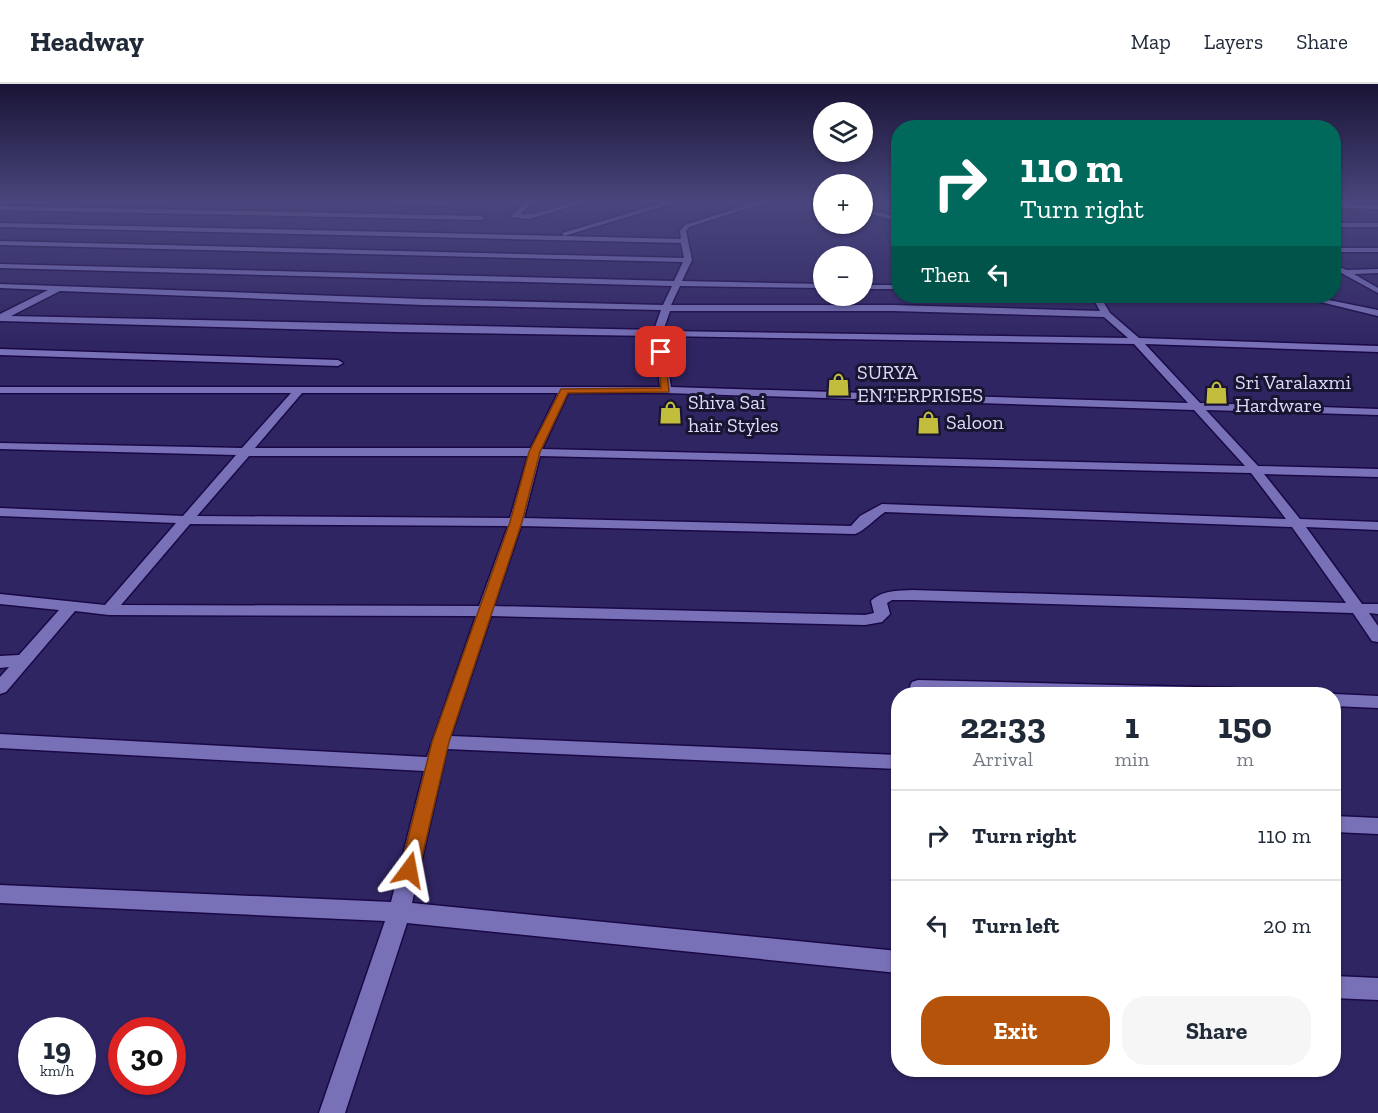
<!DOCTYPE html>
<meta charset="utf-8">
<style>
body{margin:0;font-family:"Zilla Slab",serif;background:#f6f6f7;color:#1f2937;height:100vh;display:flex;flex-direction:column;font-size:22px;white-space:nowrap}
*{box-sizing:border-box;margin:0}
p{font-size:20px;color:#747a83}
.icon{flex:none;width:33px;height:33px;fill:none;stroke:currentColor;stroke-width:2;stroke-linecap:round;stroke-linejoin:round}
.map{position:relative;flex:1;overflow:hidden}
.panel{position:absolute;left:891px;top:603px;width:450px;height:390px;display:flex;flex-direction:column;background:#fff;border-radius:24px;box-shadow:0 2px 4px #0004}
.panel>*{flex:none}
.hud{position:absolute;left:891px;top:36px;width:450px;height:183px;border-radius:24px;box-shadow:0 2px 4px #0004;background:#00695c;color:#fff;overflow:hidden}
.fabs{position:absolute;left:813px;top:18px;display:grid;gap:12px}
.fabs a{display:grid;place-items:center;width:60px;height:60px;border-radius:50%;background:#fff;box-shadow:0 2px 4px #0004;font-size:30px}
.speed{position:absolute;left:18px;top:933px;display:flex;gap:12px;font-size:30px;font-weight:700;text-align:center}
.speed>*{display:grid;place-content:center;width:78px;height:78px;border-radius:50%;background:#fff;box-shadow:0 2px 4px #0004;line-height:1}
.speed small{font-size:15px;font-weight:400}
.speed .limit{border:9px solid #d22;background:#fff;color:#111}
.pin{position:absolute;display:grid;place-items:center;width:51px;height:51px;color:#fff;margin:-26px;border-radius:12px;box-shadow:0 3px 9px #0006}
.me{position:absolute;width:66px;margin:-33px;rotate:13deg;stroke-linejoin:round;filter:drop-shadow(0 0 4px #0008)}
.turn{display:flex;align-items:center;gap:21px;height:126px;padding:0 30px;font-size:27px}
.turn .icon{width:78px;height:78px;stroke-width:2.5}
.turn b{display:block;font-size:42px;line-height:51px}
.then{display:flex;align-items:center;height:57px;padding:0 30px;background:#0003;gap:12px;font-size:22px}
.eta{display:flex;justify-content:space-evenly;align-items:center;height:102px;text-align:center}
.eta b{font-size:36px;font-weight:800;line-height:42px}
.cta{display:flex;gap:12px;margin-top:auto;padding:12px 30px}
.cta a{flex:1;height:69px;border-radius:24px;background:#b45309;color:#fff;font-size:24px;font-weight:800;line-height:69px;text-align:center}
.cta a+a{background:#f6f6f7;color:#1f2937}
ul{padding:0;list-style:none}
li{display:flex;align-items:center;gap:18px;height:90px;padding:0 30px;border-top:2px solid #e0e1e3}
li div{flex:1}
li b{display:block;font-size:22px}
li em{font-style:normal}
header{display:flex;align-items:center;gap:36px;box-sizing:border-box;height:84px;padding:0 30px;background:#fff;border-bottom:2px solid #e0e1e3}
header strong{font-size:28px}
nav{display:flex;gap:33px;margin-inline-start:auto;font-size:21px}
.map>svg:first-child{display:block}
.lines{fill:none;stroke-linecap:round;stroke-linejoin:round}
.minor-casing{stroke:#1a0846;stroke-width:3}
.minor{fill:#7871b8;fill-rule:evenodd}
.route{fill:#b45309;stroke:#753606;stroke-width:1.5}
.labels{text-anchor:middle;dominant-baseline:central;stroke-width:6;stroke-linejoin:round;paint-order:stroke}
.far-poi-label{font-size:20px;fill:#dcdbfa;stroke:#181530;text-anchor:start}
</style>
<header>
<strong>Headway</strong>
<nav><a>Map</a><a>Layers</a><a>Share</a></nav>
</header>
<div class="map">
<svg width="1378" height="1029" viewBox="0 0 1378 1029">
<rect width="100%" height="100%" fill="#302563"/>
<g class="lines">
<defs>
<g id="minor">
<path d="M 361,117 L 425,117 L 450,120 L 447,122 Z"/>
<path d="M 528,117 L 535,117 L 520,130 C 544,132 565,117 589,117 L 530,135 L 512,133 L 512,131 Z"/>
<path d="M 670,117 L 681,117 L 564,152 L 681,155 L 680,147 L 685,141 L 760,117 L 771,117 L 689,143 L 686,147 L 692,176 L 682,197 L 824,200 L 824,204 L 680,202 L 671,221 L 893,221 L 1100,227 L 1092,212 L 1100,212 L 1110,229 L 1139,254 L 1378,262 L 1378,268 L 1145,260 L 1200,319 L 1378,325 L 1378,331 L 1206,326 L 1258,382 L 1378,385 L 1378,393 L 1264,390 L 1300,435 L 1378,438 L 1378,446 L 1306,443 L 1362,520 L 1378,520 L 1378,530 L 1369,529 L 1378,542 L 1378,558 L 1372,557 L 1353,529 L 912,516 L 892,516 L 887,519 L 890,530 L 882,538 L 865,541 L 491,532 L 451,652 L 898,671 L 898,685 L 447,665 L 412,819 L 898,867 L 898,889 L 407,839 L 345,1029 L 319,1029 L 385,837 L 0,819 L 0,801 L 391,818 L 424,687 L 0,664 L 0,650 L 427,673 L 476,532 L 109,531 L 75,527 L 6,608 L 0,610 L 0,593 L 9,583 L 0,584 L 0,572 L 19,571 L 59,526 L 0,520 L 0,510 L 105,521 L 176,439 L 0,432 L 0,424 L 183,432 L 236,371 L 0,365 L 0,359 L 242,364 L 291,309 L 0,309 L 0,303 L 660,303 L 654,252 L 397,248 L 0,237 L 0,230 L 48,206 L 0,204 L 0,200 L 423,215 L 663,221 L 672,202 L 0,184 L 0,180 L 674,197 L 683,178 L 0,161 L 0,157 L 684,174 L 681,159 L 0,143 L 0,139 L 564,152 L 562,149 ZM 60,207 L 423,221 L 661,226 L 654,246 L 11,232 ZM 670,227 L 893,227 L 1104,233 L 1128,254 L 663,247 ZM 663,252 L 1134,260 L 1188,319 L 671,303 ZM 302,309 L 558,309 L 531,364 L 255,364 ZM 568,309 L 666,309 L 1194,326 L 1245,382 L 542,365 ZM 249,372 L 528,372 L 510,434 L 197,432 ZM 540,372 L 1251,389 L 1286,435 L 882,420 L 860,432 L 851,442 L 524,434 ZM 885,428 L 1292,443 L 1346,519 L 912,506 C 898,507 882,506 871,517 L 874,529 L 865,531 L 494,522 L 521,442 L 855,450 C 864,447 876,434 885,428 ZM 190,440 L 508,442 L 479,522 L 121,521 Z"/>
<path d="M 1334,120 L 1378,121 L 1378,125 L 1334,124 Z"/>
<path d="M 0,122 L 481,132 L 484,134 L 481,136 L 0,126 Z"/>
<path d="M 862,124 L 898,133 L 898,137 L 862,128 Z"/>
<rect x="1334" y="139" width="44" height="4"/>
<rect x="1334" y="164" width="44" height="4"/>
<path d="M 1334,180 L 1346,186 L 1378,185 L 1378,189 L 1354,190 L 1378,204 L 1378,209 L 1334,185 Z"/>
<rect x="862" y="201" width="36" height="4"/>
<path d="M 1296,212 L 1309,212 L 1378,226 L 1378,232 Z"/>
<path d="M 0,265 L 338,276 L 343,279 L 338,282 L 0,271 Z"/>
<path d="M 918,596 L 1234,604 L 1240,606 L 1243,610 L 918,608 L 912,606 L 910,602 L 912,598 Z"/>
<path d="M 1332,610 L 1334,610 L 1378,612 L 1378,624 L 1334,622 Z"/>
<path d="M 1334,732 L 1378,734 L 1378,750 L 1334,748 Z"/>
<path d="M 1334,892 L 1378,894 L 1378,916 L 1334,914 Z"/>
</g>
</defs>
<use href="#minor" class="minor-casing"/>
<use href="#minor" class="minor"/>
</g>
<linearGradient id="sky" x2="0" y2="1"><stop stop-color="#1a1436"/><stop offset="0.45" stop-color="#48467c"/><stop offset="1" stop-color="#48467c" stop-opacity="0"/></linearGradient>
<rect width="1378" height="261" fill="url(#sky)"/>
<path class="route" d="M 658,266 L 665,268 L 669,308 L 568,309 L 540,368 L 522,438 L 449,658 L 419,786 L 416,792 L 409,794 L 402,792 L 400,786 L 432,658 L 510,438 L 529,368 L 561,305 L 661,304 Z"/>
<defs>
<symbol id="shop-bare" viewBox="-9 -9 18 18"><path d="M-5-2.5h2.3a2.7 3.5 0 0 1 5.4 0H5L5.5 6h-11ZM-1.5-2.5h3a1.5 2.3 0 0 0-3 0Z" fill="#c3bd3e" stroke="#181530" stroke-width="2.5" paint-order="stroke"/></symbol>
</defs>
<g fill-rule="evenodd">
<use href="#shop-bare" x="822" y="284" width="33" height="33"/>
<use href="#shop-bare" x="1200" y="292" width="33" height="33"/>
<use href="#shop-bare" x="654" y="312" width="33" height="33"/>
<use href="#shop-bare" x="912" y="322" width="33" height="33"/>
</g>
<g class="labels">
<g class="far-poi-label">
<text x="857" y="288">SURYA<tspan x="857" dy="23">ENTERPRISES</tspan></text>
<text x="1235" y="298">Sri Varalaxmi<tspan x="1235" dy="23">Hardware</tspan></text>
<text x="688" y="318">Shiva Sai<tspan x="688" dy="23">hair Styles</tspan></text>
<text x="946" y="338">Saloon</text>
</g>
</g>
</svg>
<div class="fabs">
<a><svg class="icon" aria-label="layers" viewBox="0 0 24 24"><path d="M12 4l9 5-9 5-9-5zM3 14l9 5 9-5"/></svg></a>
<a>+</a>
<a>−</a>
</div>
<div class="speed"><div>19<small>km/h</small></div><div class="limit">30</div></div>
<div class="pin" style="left:661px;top:268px;background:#d93025"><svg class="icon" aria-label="arrive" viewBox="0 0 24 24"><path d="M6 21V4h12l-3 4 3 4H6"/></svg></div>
<svg class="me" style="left:409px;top:786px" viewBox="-20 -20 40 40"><path d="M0-17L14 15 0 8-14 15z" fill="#b45309" stroke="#fff" stroke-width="4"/></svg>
<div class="hud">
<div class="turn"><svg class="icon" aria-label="right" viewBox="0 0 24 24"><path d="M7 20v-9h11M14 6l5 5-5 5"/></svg><div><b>110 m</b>Turn right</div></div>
<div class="then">Then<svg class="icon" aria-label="left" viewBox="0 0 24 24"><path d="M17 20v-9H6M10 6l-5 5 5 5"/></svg></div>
</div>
<section class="panel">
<div class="eta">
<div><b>22:33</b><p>Arrival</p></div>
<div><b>1</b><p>min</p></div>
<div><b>150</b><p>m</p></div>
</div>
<ul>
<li><svg class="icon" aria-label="right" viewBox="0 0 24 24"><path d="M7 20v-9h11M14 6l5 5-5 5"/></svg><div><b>Turn right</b></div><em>110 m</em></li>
<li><svg class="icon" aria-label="left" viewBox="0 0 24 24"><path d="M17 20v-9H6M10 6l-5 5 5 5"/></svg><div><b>Turn left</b></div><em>20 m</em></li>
</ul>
<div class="cta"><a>Exit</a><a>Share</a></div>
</section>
</div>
